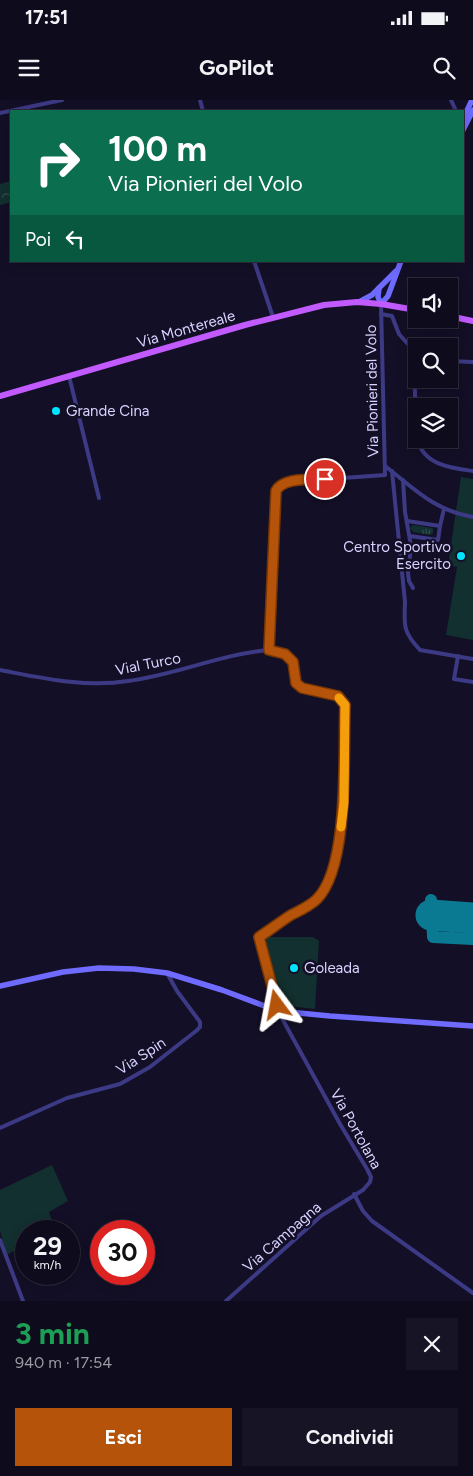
<!DOCTYPE html>
<html lang="it">
<meta charset="utf-8">
<style>
body{margin:0;font-family:Figtree,sans-serif;background:#171425;color:#f1f3f6;height:100vh;display:flex;flex-direction:column;font-size:19px;white-space:nowrap}
*{box-sizing:border-box;margin:0}
p{font-size:16px;color:#9b9ba3}
.icon{flex:none;width:28px;height:28px;fill:none;stroke:currentColor;stroke-width:2;stroke-linecap:round;stroke-linejoin:round}
.map{position:relative;height:1201px;overflow:hidden}
.panel{display:flex;flex-direction:column;background:#0e0b1c;flex:1}
.panel>*{flex:none}
.hud{position:absolute;left:10px;top:10px;width:454px;height:152px;border-radius:0px;box-shadow:0 2px 12px #0003,0 0 0 1px #2e2b3b;background:#0b6e4f;color:#fff;overflow:hidden}
.buttons{position:absolute;left:408px;top:178px;display:grid;gap:10px}
.buttons a{display:grid;place-items:center;width:50px;height:50px;border-radius:0px;background:#0e0b1c;box-shadow:0 2px 12px #0003,0 0 0 1px #2e2b3b;font-size:25px}
.speed{position:absolute;left:15px;top:1120px;display:flex;gap:10px;font-size:25px;font-weight:700;text-align:center}
.speed>*{display:grid;place-content:center;width:65px;height:65px;border-radius:50%;background:#0e0b1c;box-shadow:0 2px 12px #0003,0 0 0 1px #2e2b3b;line-height:1}
.speed small{font-size:12px;font-weight:400}
.speed .limit{border:8px solid #d22;background:#fff;color:#111}
.pin{position:absolute;display:grid;place-items:center;width:42px;height:42px;color:#fff;margin:-21px;border:2px solid #fff;border-radius:50%;box-shadow:0 1px 5px #0007}
.me{position:absolute;width:55px;margin:-28px;rotate:347deg;stroke-linejoin:round;filter:drop-shadow(0 0 4px #0008)}
.turn{display:flex;align-items:center;gap:18px;height:105px;padding:0 15px;font-size:22px}
.turn .icon{width:65px;height:65px;stroke-width:2.5}
.turn b{display:block;font-size:35px;line-height:42px}
.then{display:flex;align-items:center;height:48px;padding:0 15px;background:#0003;gap:10px;font-size:19px}
.round{display:grid;place-items:center;flex:none;width:52px;height:52px;border-radius:0px;background:#171425}
.head{display:flex;align-items:center;justify-content:space-between;height:85px;padding:0 15px}
h1{font-size:30px;font-weight:700;line-height:38px;color:#1e9e55}
.action{display:flex;gap:10px;margin-top:auto;padding:10px 15px}
.action a{flex:1;height:58px;border-radius:0px;background:#b45309;color:#fff;font-size:20px;font-weight:700;line-height:58px;text-align:center}
.action a+a{background:#171425;color:#f1f3f6}
.status{display:flex;justify-content:space-between;align-items:center;height:35px;padding:0 25px;background:#0e0b1c;direction:ltr}
.status svg{height:14px;fill:currentColor}
header{display:flex;justify-content:space-between;align-items:center;height:65px;padding:0 15px;background:#0e0b1c;font-size:22px;font-weight:700}
.map>svg:first-child{display:block}
.grass{fill:url(#grass-tufts)}
.forest{fill:url(#forest-crowns)}
.garden{fill:#12302f}
.lines{fill:none;stroke-linecap:round;stroke-linejoin:round}
.taxiway{stroke:#0a7a92;stroke-width:12}
.runway{stroke:#0a7a92;stroke-width:31}
.street{stroke:#3d3a85;stroke-width:4}
.secondary{stroke:#6f6bff;stroke-width:5.5}
.primary{stroke:#c25bff;stroke-width:6}
.route-casing{stroke:#753606;stroke-width:12}
.route{stroke:#b45309;stroke-width:9}
.slow{stroke:#f59e0b;stroke-width:9}
.poi-dot{fill:#00e5ff;stroke:#130f26;stroke-width:2}
.labels{text-anchor:middle;dominant-baseline:central;stroke-width:5;stroke-linejoin:round;paint-order:stroke}
.street-label{font-size:15px;fill:#d9d4ff;stroke:#130f26}
.poi-label{font-size:15px;fill:#d9d4ff;stroke:#130f26;text-anchor:start}
</style>
<div class="status"><b>17:51</b><svg viewBox="0 0 49 12"><path d="M0 12V9h3v3zM5 12V6h3v6zM10 12V3h3v9zM15 12V0h3v12zM26 1h20v11H26zM47 4h2v5h-2z"/></svg></div>
<header><svg class="icon" aria-label="menu" viewBox="0 0 24 24"><path d="M4 6h16M4 12h16M4 18h16"/></svg>GoPilot<svg class="icon" aria-label="search" viewBox="0 0 24 24"><circle cx="10" cy="10" r="6"/><path d="M15 15l6 6"/></svg></header>
<div class="map">
<svg width="473" height="1201" viewBox="0 0 473 1201">
<defs>
<pattern id="grass-tufts" width="24" height="20" patternUnits="userSpaceOnUse" patternTransform="scale(1.25)"><rect width="24" height="20" fill="#12302f"/><path d="M3 7l-1-3M5 7V3M7 7l1-3M15 17l-1-3M17 17v-4M19 17l1-3" fill="none" stroke="#344d4e"/></pattern>
<pattern id="forest-crowns" width="20" height="18" patternUnits="userSpaceOnUse" patternTransform="scale(1.25)"><rect width="20" height="18" fill="#12302f"/><path d="M2 6a3 3 0 1 1 6 0M12 15a3 3 0 1 1 6 0" fill="none" stroke="#344d4e"/></pattern>
</defs>
<rect width="100%" height="100%" fill="#130f26"/>
<path class="grass" d="M 413,425 L 432,428 L 433,429 L 433,433 L 430,435 L 413,432 L 410,428 Z"/>
<path class="forest" d="M 11,81 L 11,102 L 0,105 L 0,84 Z"/>
<g class="garden">
<path d="M 461,377 L 473,379 L 473,540 L 446,535 L 457,467 L 448,465 Z"/>
<path d="M 267,837 L 313,837 L 319,841 L 315,909 L 288,906 L 280,900 L 265,845 Z"/>
<path d="M 52,1065 L 68,1101 L 49,1112 L 56,1131 L 26,1131 L 26,1145 L 6,1155 L 0,1130 L 0,1090 Z"/>
</g>
<g class="lines">
<path class="taxiway" d="M 431,800 L 433,837 L 473,839"/>
<path class="runway" d="M 431,815 L 473,818"/>
<g class="street">
<path d="M 200,0 L 203,11"/>
<path d="M 451,0 L 456,11"/>
<path d="M 0,13 L 62,0"/>
<path d="M 254,161 L 273,217"/>
<path d="M 381,214 L 392,216 L 399,234 L 415,252"/>
<path d="M 414,252 L 416,337"/>
<path d="M 449,261 L 473,262"/>
<path d="M 69,276 L 99,398"/>
<path d="M 417,339 C 424,365 450,368 473,371"/>
<path d="M 385,366 C 415,389 433,410 473,417"/>
<path d="M 392,371 L 405,502 C 404,526 403,532 420,550 L 473,559"/>
<path d="M 403,380 L 405,412 L 411,446 L 408,473 L 409,481 L 413,488"/>
<path d="M 407,421 L 440,426 L 438,440 L 410,436"/>
<path d="M 440,426 L 444,409"/>
<path d="M 458,556 L 454,579 L 473,582"/>
<path d="M 0,570 C 42,578 85,588 128,581 C 176,575 221,554 269,550"/>
<path d="M 0,1028 L 67,998 L 120,984 L 150,967 L 196,931 L 200,927 L 200,922 L 177,891 L 167,873"/>
<path d="M 354,1094 L 363,1111 L 372,1121 L 473,1193"/>
<path d="M 0,1140 L 23,1201"/>
<path d="M 226,1201 L 321,1116 L 363,1090 L 370,1082 L 371,1077 L 367,1069 L 340,1024 L 278,911 L 259,837 C 270,830 280,822 291,815 C 299,811 310,806 317,799 C 349,767 344,651 345,605 L 338,596 L 302,588 L 296,583 L 293,562 L 285,554 L 269,550 L 276,391 L 279,386 L 286,382 L 385,375 L 381,204"/>
</g>
<g class="secondary">
<path d="M 462,21 L 472,0"/>
<path d="M 462,32 L 473,10"/>
<path d="M 379,188 L 378,197 L 381,204 L 388,196 L 401,161"/>
<path d="M 359,202 L 372,195 L 396,171"/>
<path d="M 0,886 L 63,872 L 99,868 L 134,869 L 167,873 L 222,890 L 278,911 L 330,916 L 473,926"/>
</g>
<g class="primary">
<path d="M 449,216 L 473,221"/>
<path d="M 0,296 L 245,225 L 324,205 L 357,202 L 381,204 L 416,210"/>
</g>
</g>
<g class="lines">
<defs>
<path id="route" d="M 277,905 L 259,837 C 270,830 280,822 291,815 C 299,811 310,806 317,799 C 350,766 343,652 345,605 L 338,596 L 302,588 L 296,583 L 293,562 L 285,554 L 269,550 L 276,391 C 283,377 311,380 325,379"/>
</defs>
<use href="#route" class="route-casing"/>
<use href="#route" class="route"/>
<path class="slow" d="M 339,598 L 345,605 L 344,703 L 341,727"/>
</g>
<g class="poi-dot">
<circle cx="56" cy="311" r="5"/>
<circle cx="461" cy="456" r="5"/>
<circle cx="294" cy="868" r="5"/>
</g>
<g class="labels">
<g class="street-label">
<text transform="translate(186 229) rotate(-16)">Via Montereale</text>
<text transform="translate(372 291) rotate(-91)">Via Pionieri del Volo</text>
<text transform="translate(148 564) rotate(-11)">Vial Turco</text>
<text transform="translate(141 956) rotate(-33)">Via Spin</text>
<text transform="translate(356 1029) rotate(61)">Via Portolana</text>
<text transform="translate(282 1137) rotate(-41)">Via Campagna</text>
</g>
<g class="poi-label">
<text x="66" y="311">Grande Cina</text>
<text x="451" y="447" text-anchor="end">Centro Sportivo<tspan x="451" dy="17">Esercito</tspan></text>
<text x="304" y="868">Goleada</text>
</g>
</g>
</svg>
<div class="buttons">
<a><svg class="icon" aria-label="sound" viewBox="0 0 24 24"><path d="M4 9h4l5-4v14l-5-4H4zM17 9q2 3 0 6"/></svg></a>
<a><svg class="icon" aria-label="search" viewBox="0 0 24 24"><circle cx="10" cy="10" r="6"/><path d="M15 15l6 6"/></svg></a>
<a><svg class="icon" aria-label="layers" viewBox="0 0 24 24"><path d="M12 4l9 5-9 5-9-5zM3 14l9 5 9-5"/></svg></a>
</div>
<div class="speed"><div>29<small>km/h</small></div><div class="limit">30</div></div>
<div class="pin" style="left:325px;top:379px;background:#d93025"><svg class="icon" aria-label="arrive" viewBox="0 0 24 24"><path d="M6 21V4h12l-3 4 3 4H6"/></svg></div>
<svg class="me" style="left:277px;top:905px" viewBox="-20 -20 40 40"><path d="M0-17L14 15 0 8-14 15z" fill="#b45309" stroke="#fff" stroke-width="4"/></svg>
<div class="hud">
<div class="turn"><svg class="icon" aria-label="right" viewBox="0 0 24 24"><path d="M7 20v-9h11M14 6l5 5-5 5"/></svg><div><b>100 m</b>Via Pionieri del Volo</div></div>
<div class="then">Poi<svg class="icon" aria-label="left" viewBox="0 0 24 24"><path d="M17 20v-9H6M10 6l-5 5 5 5"/></svg></div>
</div>
</div>
<section class="panel">
<div class="head"><div><h1>3 min</h1><p>940 m · 17:54</p></div><a class="round"><svg class="icon" aria-label="close" viewBox="0 0 24 24"><path d="M6 6l12 12M18 6L6 18"/></svg></a></div>
<div class="action"><a>Esci</a><a>Condividi</a></div>
</section>
